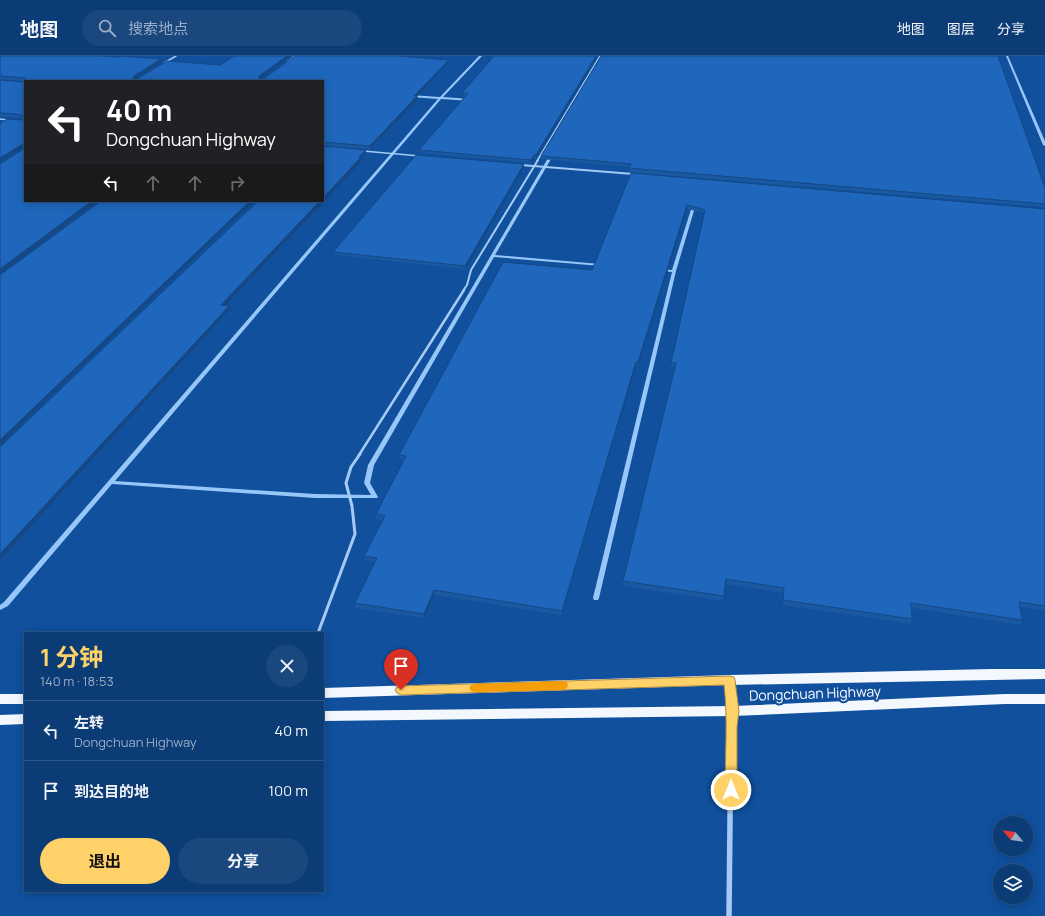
<!DOCTYPE html>
<html lang="zh">
<meta charset="utf-8">
<style>
body{margin:0;font-family:Manrope,"Noto Sans SC",sans-serif;background:#1a477e;color:#f1f3f6;height:100vh;display:flex;flex-direction:column;font-size:15px;white-space:nowrap}
*{box-sizing:border-box;margin:0}
p{font-size:13px;color:#9aadc5}
.icon{flex:none;width:22px;height:22px;fill:none;stroke:currentColor;stroke-width:2;stroke-linecap:round;stroke-linejoin:round}
.map{position:relative;flex:1;overflow:hidden}
.side{position:absolute;left:24px;top:576px;width:300px;height:260px;display:flex;flex-direction:column;background:#0c3c76;border-radius:0px;box-shadow:0 2px 10px #0003,0 0 0 1px #2c5688}
.side>*{flex:none}
.hud{position:absolute;left:24px;top:24px;width:300px;height:122px;border-radius:0px;box-shadow:0 2px 10px #0003,0 0 0 1px #2c5688;background:#202124;color:#fff;overflow:hidden}
.needle{width:26px;rotate:299deg}
.tools{position:absolute;left:993px;top:760px;display:grid;gap:8px}
.tools a{display:grid;place-items:center;width:40px;height:40px;border-radius:50%;background:#0c3c76;box-shadow:0 2px 10px #0003,0 0 0 1px #2c5688;font-size:20px}
.pin{position:absolute;display:grid;place-items:center;width:34px;height:34px;color:#fff;margin:-41px -17px;border-radius:50% 50% 50% 0;rotate:-45deg;box-shadow:0 0 4px #0007}
.pin .icon{rotate:45deg}
.me{position:absolute;width:44px;margin:-22px;rotate:0deg;stroke-linejoin:round;filter:drop-shadow(0 0 3px #0008)}
.turn{display:flex;align-items:center;gap:14px;height:84px;padding:0 16px;font-size:18px}
.turn .icon{width:52px;height:52px;stroke-width:2.5}
.turn b{display:block;font-size:28px;line-height:34px}
.lanes{display:flex;align-items:center;height:38px;padding:0 16px;background:#0003;justify-content:center;gap:20px;direction:ltr}
.lanes .off{opacity:.35}
.round{display:grid;place-items:center;flex:none;width:42px;height:42px;border-radius:21px;background:#1a477e}
.headline{display:flex;align-items:center;justify-content:space-between;height:68px;padding:0 16px}
h1{font-size:24px;font-weight:700;line-height:30px;color:#ffd269}
.cta{display:flex;gap:8px;margin-top:auto;padding:8px 16px}
.cta a{flex:1;height:46px;border-radius:24px;background:#ffd269;color:#111;font-size:16px;font-weight:700;line-height:46px;text-align:center}
.cta a+a{background:#1a477e;color:#f1f3f6}
ul{padding:0;list-style:none}
li{display:flex;align-items:center;gap:12px;height:60px;padding:0 16px;border-top:1px solid #2c5688}
li div{flex:1}
li b{display:block;font-size:15px}
li em{font-style:normal}
header{display:flex;align-items:center;gap:24px;box-sizing:border-box;height:56px;padding:0 20px;background:#0c3c76;border-bottom:1px solid #2c5688}
header strong{font-size:19px}
nav{display:flex;gap:22px;margin-inline-start:auto;font-size:14px}
.search{width:280px;height:36px;background:#1a477e;display:flex;align-items:center;gap:10px;box-sizing:border-box;padding:0 14px;border-radius:22px;color:#9aadc5;font-size:15px}
.map>svg:first-child{display:block}
.lines{fill:none;stroke-linecap:round;stroke-linejoin:round}
.stream{fill:#97c6f8;fill-rule:evenodd}
.lane-far3{stroke:#a5caf5;stroke-width:1.5}
.lane-far2{stroke:#a5caf5;stroke-width:2}
.lane-far1{stroke:#a5caf5;stroke-width:2.5}
.lane{stroke:#a5caf5;stroke-width:3}
.street{stroke:#a5caf5;stroke-width:5.5}
.primary{fill:#f3f8ff;fill-rule:evenodd}
.wall{fill:#1a59a2}
.shaded-wall{fill:#154884}
.building{fill:#1e67bc;stroke:#154884}
.route{fill:#ffd269;stroke:#a68844}
.slow{fill:#f59e0b}
.labels{text-anchor:middle;dominant-baseline:central;stroke-width:4;stroke-linejoin:round;paint-order:stroke}
.near-street-label{font-size:14px;fill:#fff;stroke:#10509d}
</style>
<header>
<strong>地图</strong>
<div class="search"><svg class="icon" aria-label="search" viewBox="0 0 24 24"><circle cx="10" cy="10" r="6"/><path d="M15 15l6 6"/></svg>搜索地点</div>
<nav><a>地图</a><a>图层</a><a>分享</a></nav>
</header>
<div class="map">
<svg width="1045" height="860" viewBox="0 0 1045 860">
<rect width="100%" height="100%" fill="#10509d"/>
<g class="lines">
<g class="stream">
<path d="M 479,0 L 482,0 L 443,41 L 470,43 L 471,44 L 471,45 L 441,43 L 115,425 L 315,438 L 371,439 L 364,427 L 368,409 L 551,97 L 554,98 L 495,199 L 600,208 L 601,208 L 601,210 L 494,201 L 374,409 L 370,427 L 378,441 L 377,442 L 315,442 L 112,428 L 8,550 L 0,554 L 0,549 L 4,546 L 438,43 L 411,41 L 410,41 L 410,39 L 440,41 Z"/>
<path d="M 1006,0 L 1008,0 L 1045,85 L 1045,90 L 1043,89 Z"/>
<path d="M 693,147 L 696,148 L 676,215 L 599,542 L 598,544 L 594,544 L 593,542 L 672,216 L 661,215 L 659,214 L 661,213 L 672,214 Z"/>
</g>
<g class="lane-far3">
<path d="M 287,6 L 295,0"/>
<path d="M 164,7 L 176,0"/>
<path d="M 0,63 L 8,64"/>
<path d="M 363,95 L 420,100"/>
<path d="M 537,105 L 600,0"/>
</g>
<g class="lane-far2">
<path d="M 521,109 L 633,118"/>
<path d="M 463,235 L 467,229 L 471,214 L 538,104"/>
</g>
<path class="lane-far1" d="M 359,399 L 464,234"/>
<path class="lane" d="M 318,577 L 355,478 L 352,450 L 346,427 L 351,411 L 360,398"/>
<path class="street" d="M 729,860 L 731,671 L 733,655 L 730,625"/>
<g class="primary">
<path d="M 991,613 L 1045,613 L 1045,623 L 730,629 L 323,642 L 323,632 L 730,619 Z"/>
<rect x="0" y="638" width="25" height="10"/>
<path d="M 1005,638 L 1045,638 L 1045,648 L 1005,648 L 733,660 L 323,665 L 323,655 L 733,650 Z"/>
<path d="M 25,658 L 25,668 L 0,669 L 0,659 Z"/>
</g>
</g>
<g class="wall">
<path d="M 0,0 L 162,6 L 135,23 L 135,24 L 220,9 L 234,0 L 291,0 L 260,23 L 260,24 L 262,24 L 449,6 L 417,40 L 418,43 L 370,93 L 323,90 L 323,25 L 26,25 L 0,23 Z"/>
<path d="M 597,0 L 536,102 L 534,102 L 531,107 L 420,97 L 419,94 L 466,40 L 462,39 L 462,37 Z"/>
<path d="M 0,24 L 24,26 L 25,26 L 25,63 L 0,60 Z"/>
<path d="M 541,100 L 1045,132 L 1045,151 L 629,116 L 630,111 L 541,103 Z"/>
<path d="M 524,111 L 466,213 L 334,199 L 333,196 Z"/>
<path d="M 631,117 L 1045,153 L 1045,555 L 1020,551 L 1022,564 L 1021,569 L 912,552 L 912,563 L 911,568 L 783,549 L 783,537 L 725,528 L 723,545 L 623,530 L 623,525 L 675,311 L 671,311 L 671,307 L 705,157 L 687,153 L 638,310 L 636,310 L 561,559 L 434,539 L 424,562 L 355,552 L 355,547 L 375,506 L 365,505 L 364,500 L 383,464 L 376,463 L 376,458 L 404,404 L 400,403 L 399,399 L 592,214 Z"/>
</g>
<g class="shaded-wall">
<path d="M 287,0 L 291,0 L 260,23 L 259,25 L 259,20 Z"/>
<path d="M 596,0 L 597,0 L 536,102 L 536,99 Z"/>
<path d="M 161,3 L 162,6 L 135,23 L 134,25 L 133,23 L 134,20 Z"/>
<path d="M 449,4 L 449,6 L 415,43 L 414,40 Z"/>
<path d="M 417,40 L 418,43 L 370,93 L 370,90 Z"/>
<path d="M 23,88 L 24,91 L 0,106 L 0,102 Z"/>
<path d="M 366,94 L 366,97 L 361,103 L 362,105 L 222,253 L 221,249 L 320,145 L 323,145 L 323,142 Z"/>
<path d="M 534,99 L 534,102 L 531,107 L 531,104 Z"/>
<path d="M 524,108 L 524,111 L 466,213 L 465,210 Z"/>
<path d="M 92,145 L 98,145 L 0,218 L 0,213 Z"/>
<path d="M 250,145 L 254,145 L 0,389 L 0,384 Z"/>
<path d="M 687,149 L 687,153 L 638,310 L 638,306 Z"/>
<path d="M 229,250 L 229,254 L 0,504 L 0,498 Z"/>
<path d="M 636,306 L 636,310 L 561,559 L 562,555 Z"/>
<path d="M 434,534 L 434,539 L 424,562 L 424,558 Z"/>
</g>
<g class="building">
<path d="M 0,0 L 101,0 L 117,1 L 120,0 L 161,3 L 134,20 L 133,23 L 135,24 L 167,5 L 220,9 L 234,0 L 287,0 L 259,20 L 259,24 L 262,24 L 295,0 L 398,0 L 449,4 L 414,40 L 417,40 L 370,90 L 323,86 L 323,25 L 26,25 L 25,22 L 0,20 Z"/>
<path d="M 494,0 L 596,0 L 536,99 L 534,99 L 531,104 L 419,94 L 468,37 L 462,37 Z"/>
<path d="M 601,0 L 998,0 L 1045,132 L 1045,148 L 629,112 L 631,108 L 541,100 Z"/>
<path d="M 0,24 L 24,26 L 25,26 L 25,60 L 15,58 L 0,57 Z"/>
<path d="M 7,63 L 24,64 L 25,63 L 25,89 L 23,88 L 0,102 L 0,67 Z"/>
<path d="M 323,90 L 366,94 L 359,101 L 361,101 L 323,142 Z"/>
<path d="M 25,92 L 25,145 L 92,145 L 0,213 L 0,108 Z"/>
<path d="M 416,99 L 524,108 L 465,210 L 333,196 Z"/>
<path d="M 631,117 L 1045,153 L 1045,550 L 1019,546 L 1022,564 L 911,547 L 912,563 L 783,544 L 784,532 L 726,523 L 724,540 L 623,525 L 676,307 L 671,307 L 705,154 L 687,149 L 638,306 L 636,306 L 562,555 L 434,534 L 424,558 L 355,547 L 377,502 L 364,500 L 385,460 L 376,458 L 406,400 L 399,399 L 503,206 L 592,214 Z"/>
<path d="M 101,145 L 250,145 L 0,384 L 0,219 Z"/>
<path d="M 258,145 L 320,145 L 221,249 L 229,250 L 0,498 L 0,391 Z"/>
</g>
<path class="route" d="M 730,620 L 734,621 L 735,624 L 739,655 L 737,671 L 737,734 L 735,737 L 731,739 L 726,737 L 725,734 C 725,699 728,663 724,629 L 401,639 L 397,637 L 395,634 L 397,631 L 401,630 Z"/>
<path class="slow" d="M 563,625 L 567,626 L 568,629 L 567,632 L 563,634 L 475,636 L 471,635 L 469,632 L 471,629 L 475,628 Z"/>
<g class="labels">
<g class="near-street-label">
<text transform="translate(815 637) rotate(-2)">Dongchuan Highway</text>
</g>
</g>
</svg>
<div class="tools">
<a><svg class="needle" viewBox="-14 -14 28 28"><path d="M0-13l5 13h-10z" fill="#e53935"/><path d="M0 13l5-13h-10z" fill="#9aadc5"/></svg></a>
<a><svg class="icon" aria-label="layers" viewBox="0 0 24 24"><path d="M12 4l9 5-9 5-9-5zM3 14l9 5 9-5"/></svg></a>
</div>
<div class="pin" style="left:401px;top:634px;background:#d93025"><svg class="icon" aria-label="arrive" viewBox="0 0 24 24"><path d="M6 21V4h12l-3 4 3 4H6"/></svg></div>
<svg class="me" style="left:731px;top:734px" viewBox="-20 -20 40 40"><circle r="17" fill="#ffd269" stroke="#fff" stroke-width="3"/><path d="M0-11L8 9 0 5-8 9z" fill="#fff"/></svg>
<div class="hud">
<div class="turn"><svg class="icon" aria-label="left" viewBox="0 0 24 24"><path d="M17 20v-9H6M10 6l-5 5 5 5"/></svg><div><b>40 m</b>Dongchuan Highway</div></div>
<div class="lanes"><svg class="icon" aria-label="left" viewBox="0 0 24 24"><path d="M17 20v-9H6M10 6l-5 5 5 5"/></svg><svg class="icon off" aria-label="ahead" viewBox="0 0 24 24"><path d="M12 20V5M6 11l6-6 6 6"/></svg><svg class="icon off" aria-label="ahead" viewBox="0 0 24 24"><path d="M12 20V5M6 11l6-6 6 6"/></svg><svg class="icon off" aria-label="right" viewBox="0 0 24 24"><path d="M7 20v-9h11M14 6l5 5-5 5"/></svg></div>
</div>
<section class="side">
<div class="headline"><div><h1>1 分钟</h1><p>140 m · 18:53</p></div><a class="round"><svg class="icon" aria-label="close" viewBox="0 0 24 24"><path d="M6 6l12 12M18 6L6 18"/></svg></a></div>
<ul>
<li><svg class="icon" aria-label="left" viewBox="0 0 24 24"><path d="M17 20v-9H6M10 6l-5 5 5 5"/></svg><div><b>左转</b><p>Dongchuan Highway</p></div><em>40 m</em></li>
<li><svg class="icon" aria-label="arrive" viewBox="0 0 24 24"><path d="M6 21V4h12l-3 4 3 4H6"/></svg><div><b>到达目的地</b></div><em>100 m</em></li>
</ul>
<div class="cta"><a>退出</a><a>分享</a></div>
</section>
</div>
